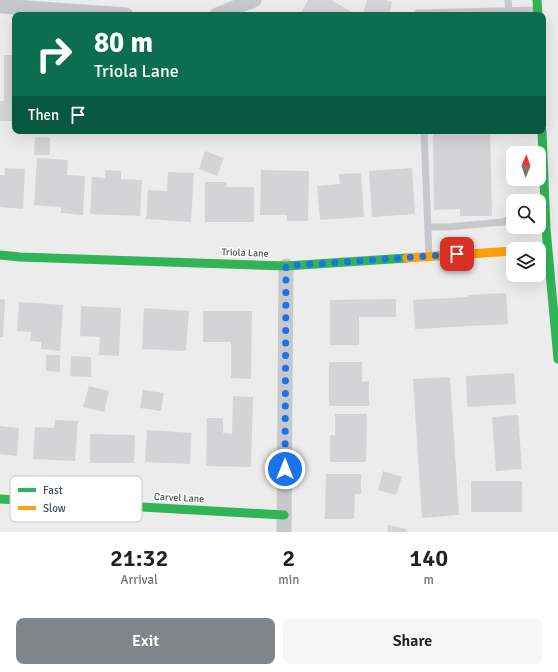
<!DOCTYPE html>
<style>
body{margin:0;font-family:Signika,sans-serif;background:#f6f6f6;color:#202124;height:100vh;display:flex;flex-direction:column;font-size:15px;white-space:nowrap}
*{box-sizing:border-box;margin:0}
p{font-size:13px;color:#757577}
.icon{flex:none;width:22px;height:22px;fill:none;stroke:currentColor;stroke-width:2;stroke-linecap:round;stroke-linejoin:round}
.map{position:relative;height:532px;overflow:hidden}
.drawer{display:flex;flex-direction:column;background:#fff;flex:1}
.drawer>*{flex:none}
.banner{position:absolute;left:12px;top:12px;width:534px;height:122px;border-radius:8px;box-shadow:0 4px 16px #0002;background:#0b6e4f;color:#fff;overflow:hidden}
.needle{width:26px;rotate:2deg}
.controls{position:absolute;left:506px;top:146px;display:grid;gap:8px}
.controls a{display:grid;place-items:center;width:40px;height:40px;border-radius:8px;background:#fff;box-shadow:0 4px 16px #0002;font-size:20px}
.pin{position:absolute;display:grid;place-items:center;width:34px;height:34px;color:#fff;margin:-17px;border-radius:8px;box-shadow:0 2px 6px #0006}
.me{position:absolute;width:44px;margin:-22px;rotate:0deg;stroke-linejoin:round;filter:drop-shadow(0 0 3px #0008)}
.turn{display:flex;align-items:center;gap:14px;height:84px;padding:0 16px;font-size:18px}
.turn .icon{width:52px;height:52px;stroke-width:2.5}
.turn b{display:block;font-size:28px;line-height:34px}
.then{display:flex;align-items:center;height:38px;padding:0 16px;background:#0003;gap:8px;font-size:15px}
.eta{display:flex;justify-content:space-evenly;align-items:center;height:68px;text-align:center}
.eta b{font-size:24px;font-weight:600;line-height:28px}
.action{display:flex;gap:8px;margin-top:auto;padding:8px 16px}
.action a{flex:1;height:46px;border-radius:8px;background:#80858b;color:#fff;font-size:16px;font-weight:600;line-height:46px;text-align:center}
.action a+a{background:#f6f6f6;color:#202124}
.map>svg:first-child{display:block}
.building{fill:#d4d4d6}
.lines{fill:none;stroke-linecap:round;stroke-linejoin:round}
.lane{stroke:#c6c8cb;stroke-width:7}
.street{stroke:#c6c8cb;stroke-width:15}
.fast{stroke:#30b455;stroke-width:9}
.slow{stroke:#ff9f0a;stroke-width:9}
.route{stroke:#1a73e8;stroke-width:7;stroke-dasharray:0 12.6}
.labels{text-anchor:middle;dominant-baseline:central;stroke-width:3;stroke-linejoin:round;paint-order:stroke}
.street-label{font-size:10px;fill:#454e57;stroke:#fff}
.key{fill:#fff;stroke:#c7cacd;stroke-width:1}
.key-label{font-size:11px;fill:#454e57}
</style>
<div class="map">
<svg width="558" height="532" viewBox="0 0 558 532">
<rect width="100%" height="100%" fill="#edecec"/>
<g class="building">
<path d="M 308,0 L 331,0 L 357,15 L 300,15 Z"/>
<path d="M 367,0 L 385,0 L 392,2 L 389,15 L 363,14 Z"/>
<path d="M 4,55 L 15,55 L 15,121 L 0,121 L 0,101 L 4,101 Z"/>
<path d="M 433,131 L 490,131 L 492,216 L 460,216 L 460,209 L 434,210 Z"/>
<path d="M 35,137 L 50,138 L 50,155 L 34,155 Z"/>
<path d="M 205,151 L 224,158 L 217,176 L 199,169 Z"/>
<path d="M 37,158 L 68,160 L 67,175 L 85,176 L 83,215 L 61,213 L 61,207 L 34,205 Z"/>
<path d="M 5,168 L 25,169 L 23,209 L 0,207 L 0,175 L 5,175 Z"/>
<path d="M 412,168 L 415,214 L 372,217 L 369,171 Z"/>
<path d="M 105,170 L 121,171 L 121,179 L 142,180 L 140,216 L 90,214 L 92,177 L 105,178 Z"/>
<path d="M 261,170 L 309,171 L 308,221 L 287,221 L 287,215 L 260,215 Z"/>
<path d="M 168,172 L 194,173 L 191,222 L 146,219 L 148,190 L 167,191 Z"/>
<path d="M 361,173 L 364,217 L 320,220 L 317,186 L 340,184 L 339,174 Z"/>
<path d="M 205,182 L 227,182 L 226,187 L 254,187 L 254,222 L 205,222 Z"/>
<path d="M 506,293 L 508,324 L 415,329 L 413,300 L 468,297 L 468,295 Z"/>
<path d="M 0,299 L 5,300 L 3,337 L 0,337 Z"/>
<path d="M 396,299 L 396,317 L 359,317 L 359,345 L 330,345 L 330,300 Z"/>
<path d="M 19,302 L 63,305 L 60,351 L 41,349 L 41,342 L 30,341 L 31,332 L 17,331 Z"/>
<path d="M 81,306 L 121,308 L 119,356 L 99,355 L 100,337 L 80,336 Z"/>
<path d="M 144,308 L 189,311 L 186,351 L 142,349 Z"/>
<path d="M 203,311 L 252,311 L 251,379 L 231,378 L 231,342 L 203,342 Z"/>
<path d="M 46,355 L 60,355 L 60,372 L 46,371 Z"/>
<path d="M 71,356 L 91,357 L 91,377 L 70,376 Z"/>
<path d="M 329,362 L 362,362 L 362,382 L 369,381 L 369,406 L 329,406 Z"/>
<path d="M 514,373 L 516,404 L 467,407 L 466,376 Z"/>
<path d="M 450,377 L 459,515 L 422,518 L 413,379 Z"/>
<path d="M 89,386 L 109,391 L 104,412 L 83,407 Z"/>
<path d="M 143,390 L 164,393 L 161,411 L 140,408 Z"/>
<path d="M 233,396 L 253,397 L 251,467 L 206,466 L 207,418 L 223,418 L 223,433 L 232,434 Z"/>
<path d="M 335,414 L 367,414 L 366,462 L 330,462 L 330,435 L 335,435 Z"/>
<path d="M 518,415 L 522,469 L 496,471 L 492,417 Z"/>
<path d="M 55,420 L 78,421 L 75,461 L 33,459 L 35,427 L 54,428 Z"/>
<path d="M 0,426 L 19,428 L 17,456 L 0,454 Z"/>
<path d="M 147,430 L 191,433 L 190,464 L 145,462 Z"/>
<path d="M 90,434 L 135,435 L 134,463 L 90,463 Z"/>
<path d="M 383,471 L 402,477 L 396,495 L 378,490 Z"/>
<path d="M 326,474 L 361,474 L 361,494 L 355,494 L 354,519 L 325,519 Z"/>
<rect x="471" y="481" width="51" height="31"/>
<path d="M 388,525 L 407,529 L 406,532 L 387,532 Z"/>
</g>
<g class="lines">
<g class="lane">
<path d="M 508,0 L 509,11"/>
<path d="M 418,13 L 535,10"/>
<path d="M 424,131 L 429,256"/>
<path d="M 428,227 L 448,227 L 503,222 L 513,217"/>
</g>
<g class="street">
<path d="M 0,6 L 126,15"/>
<path d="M 217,15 L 254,0"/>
<path d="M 284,532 L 286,266"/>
</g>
<g class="fast">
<path d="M 537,0 L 538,15"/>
<path d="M 542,131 L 546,229 L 558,359"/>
<path d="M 0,255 L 20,257 L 286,266 L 407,258"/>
<path d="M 0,499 L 284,515"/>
</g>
<path class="slow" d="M 407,258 L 513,251"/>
</g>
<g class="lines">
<path class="route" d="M 285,469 L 286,266 L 457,254"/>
</g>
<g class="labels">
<g class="street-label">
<text transform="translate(245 253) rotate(2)">Triola Lane</text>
<text transform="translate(179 498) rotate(3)">Carvel Lane</text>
</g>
</g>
<rect x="10" y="476" width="132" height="46" rx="6" class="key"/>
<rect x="18" y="488" width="18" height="4" fill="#30b455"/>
<rect x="18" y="506" width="18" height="4" fill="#ff9f0a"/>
<g class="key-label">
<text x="43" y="494">Fast</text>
<text x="43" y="512">Slow</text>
</g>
</svg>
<div class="controls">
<a><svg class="needle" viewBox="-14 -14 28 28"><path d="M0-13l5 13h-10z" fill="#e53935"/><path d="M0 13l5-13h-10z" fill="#757577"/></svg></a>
<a><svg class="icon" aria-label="search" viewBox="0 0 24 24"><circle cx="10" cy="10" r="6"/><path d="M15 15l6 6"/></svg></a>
<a><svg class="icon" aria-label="layers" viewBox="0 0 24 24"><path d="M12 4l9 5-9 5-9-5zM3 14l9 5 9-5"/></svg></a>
</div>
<div class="pin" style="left:457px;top:254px;background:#d93025"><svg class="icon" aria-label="arrive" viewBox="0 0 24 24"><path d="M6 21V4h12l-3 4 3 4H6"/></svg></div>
<svg class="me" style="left:285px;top:469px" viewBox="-20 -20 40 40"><circle r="17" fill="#1a73e8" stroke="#fff" stroke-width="3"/><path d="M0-11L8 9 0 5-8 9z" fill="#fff"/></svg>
<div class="banner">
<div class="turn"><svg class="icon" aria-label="right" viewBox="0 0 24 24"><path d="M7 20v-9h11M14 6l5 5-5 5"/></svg><div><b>80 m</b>Triola Lane</div></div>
<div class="then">Then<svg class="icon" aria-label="arrive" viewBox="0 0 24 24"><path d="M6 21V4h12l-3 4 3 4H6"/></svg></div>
</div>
</div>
<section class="drawer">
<div class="eta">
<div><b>21:32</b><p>Arrival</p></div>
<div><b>2</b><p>min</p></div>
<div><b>140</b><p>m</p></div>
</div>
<div class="action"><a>Exit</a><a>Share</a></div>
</section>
